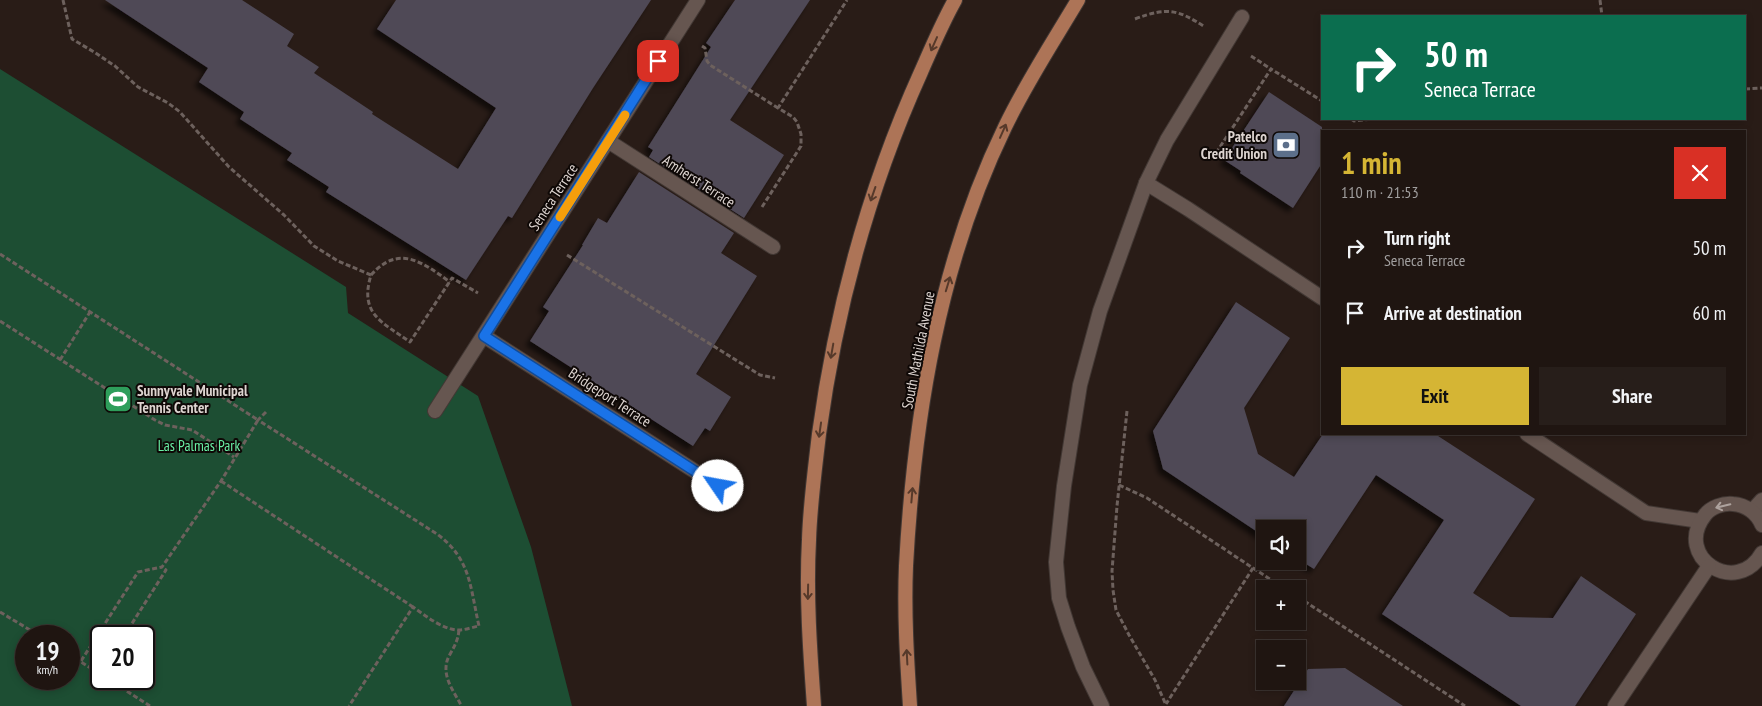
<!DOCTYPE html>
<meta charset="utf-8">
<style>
body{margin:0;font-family:"PT Sans Narrow",sans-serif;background:#271e1a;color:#f1f3f6;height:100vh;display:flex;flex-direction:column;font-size:19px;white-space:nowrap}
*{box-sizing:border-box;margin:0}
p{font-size:16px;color:#a19f9f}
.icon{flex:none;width:28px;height:28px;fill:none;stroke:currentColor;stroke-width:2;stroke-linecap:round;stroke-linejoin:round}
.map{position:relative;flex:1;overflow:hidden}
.sheet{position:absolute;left:1321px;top:130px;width:425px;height:305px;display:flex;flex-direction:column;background:#1f1511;border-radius:0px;box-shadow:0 2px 8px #0003,0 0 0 1px #3c3431}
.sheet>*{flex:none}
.banner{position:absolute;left:1321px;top:15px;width:425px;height:105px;border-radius:0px;box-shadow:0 2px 8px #0003,0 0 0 1px #3c3431;background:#0b6e4f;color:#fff;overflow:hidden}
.controls{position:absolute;left:1256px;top:520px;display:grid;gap:10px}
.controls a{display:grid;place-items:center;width:50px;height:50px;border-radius:0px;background:#1f1511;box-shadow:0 2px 8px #0003,0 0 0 1px #3c3431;font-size:25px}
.speed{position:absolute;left:15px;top:625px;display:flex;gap:10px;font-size:25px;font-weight:700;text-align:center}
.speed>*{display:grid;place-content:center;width:65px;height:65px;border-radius:50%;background:#1f1511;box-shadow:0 2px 8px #0003,0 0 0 1px #3c3431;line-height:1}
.speed small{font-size:12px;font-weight:400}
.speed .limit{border:2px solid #111;border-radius:8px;background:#fff;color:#111}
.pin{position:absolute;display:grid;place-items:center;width:42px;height:42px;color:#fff;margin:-21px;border-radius:10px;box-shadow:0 2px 8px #0006}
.me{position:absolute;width:55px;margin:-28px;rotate:303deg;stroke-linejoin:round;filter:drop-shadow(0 0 4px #0008)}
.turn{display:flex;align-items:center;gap:18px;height:105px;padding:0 20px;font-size:22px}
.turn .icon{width:65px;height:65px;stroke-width:2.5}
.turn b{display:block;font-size:35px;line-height:42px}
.round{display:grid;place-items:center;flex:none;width:52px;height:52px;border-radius:0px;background:#271e1a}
.overview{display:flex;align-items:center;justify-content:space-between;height:85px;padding:0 20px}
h1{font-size:30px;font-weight:600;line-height:38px;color:#d5b534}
.cta{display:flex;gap:10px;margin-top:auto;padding:10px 20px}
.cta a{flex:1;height:58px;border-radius:0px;background:#d5b534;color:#111;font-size:20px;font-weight:600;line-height:58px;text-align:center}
.cta a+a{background:#271e1a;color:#f1f3f6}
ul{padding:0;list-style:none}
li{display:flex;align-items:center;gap:15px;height:65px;padding:0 20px}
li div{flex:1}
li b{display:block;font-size:19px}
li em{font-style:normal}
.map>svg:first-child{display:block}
.green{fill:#1d4e33;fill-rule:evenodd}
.building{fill:#4f4956;filter:url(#shadow)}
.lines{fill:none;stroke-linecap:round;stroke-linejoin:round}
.service-casing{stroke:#423834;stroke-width:16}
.primary-casing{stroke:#423834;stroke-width:16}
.path{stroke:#6d615d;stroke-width:3;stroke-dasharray:5 2.5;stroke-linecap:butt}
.service{stroke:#665650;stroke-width:14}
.primary{stroke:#ad7457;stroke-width:14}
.oneway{stroke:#56392a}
.oneway2{stroke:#ada29d}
.route-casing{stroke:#114b97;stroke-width:12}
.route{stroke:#1a73e8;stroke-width:9}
.slow{stroke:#f59e0b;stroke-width:9}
.labels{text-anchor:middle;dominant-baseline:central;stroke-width:4;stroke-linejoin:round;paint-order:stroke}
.poi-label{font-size:15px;font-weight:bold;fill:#ddd4d0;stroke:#0e0806;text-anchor:end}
.street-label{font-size:15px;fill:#ddd4d0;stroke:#0e0806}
.park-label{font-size:15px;fill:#69efa5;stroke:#0e0806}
</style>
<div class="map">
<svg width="1762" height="706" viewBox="0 0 1762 706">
<defs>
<filter id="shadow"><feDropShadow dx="-4.5" dy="4.5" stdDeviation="2.5" flood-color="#0009"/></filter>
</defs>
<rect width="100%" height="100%" fill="#291c17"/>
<path class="green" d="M 0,69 L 346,287 L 348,313 L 478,396 L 531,547 L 572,706 L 0,706 ZM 26,636 L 69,636 L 69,679 L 26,679 ZM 101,636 L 144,636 L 144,679 L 101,679 Z"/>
<g class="building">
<path d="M 105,0 L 242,0 L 294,34 L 287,46 L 319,67 L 314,73 L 373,112 L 372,114 L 458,169 L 496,108 L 377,29 L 396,0 L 651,0 L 593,88 L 512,218 L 508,216 L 466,280 L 326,192 L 329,187 L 287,160 L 292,153 L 240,119 L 244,112 L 199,82 L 208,68 Z"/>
<path d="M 735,0 L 810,0 L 730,120 L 784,155 L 744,218 L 649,157 L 653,150 L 648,147 L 711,47 L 706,43 Z"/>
<path d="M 1269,92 L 1322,127 L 1322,163 L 1293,208 L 1240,173 L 1241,171 L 1224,160 Z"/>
<path d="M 639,172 L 734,233 L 721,253 L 757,276 L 696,374 L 731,397 L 710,431 L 705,428 L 693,446 L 530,341 L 549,311 L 543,307 L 583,245 L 582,245 L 598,218 L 607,223 Z"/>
<path d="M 1236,302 L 1290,338 L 1244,408 L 1258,454 L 1294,477 L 1323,434 L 1435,434 L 1535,499 L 1473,593 L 1510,617 L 1553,618 L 1581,576 L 1636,614 L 1575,706 L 1521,706 L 1382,614 L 1444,520 L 1376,475 L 1314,569 L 1298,559 L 1298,529 L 1265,529 L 1265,537 L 1163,469 L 1153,431 Z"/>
<path d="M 1345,668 L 1403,706 L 1284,706 L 1308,669 Z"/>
</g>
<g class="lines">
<defs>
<g id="service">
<path d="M 608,141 L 773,247"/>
<path d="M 1146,183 L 1188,209 L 1322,298"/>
<path d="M 484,336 L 718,486"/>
<path d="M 435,411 L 698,0"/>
<path d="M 1527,434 L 1646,513 L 1700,521"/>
<path d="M 1752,511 L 1762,500"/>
<path d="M 1762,525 C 1757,513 1746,505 1733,504 C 1723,503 1711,507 1705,515 C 1672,557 1737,598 1762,553"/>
<path d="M 1102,706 L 1083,667 L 1068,627 L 1059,598 L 1056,562 L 1064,486 L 1080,385 L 1100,311 L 1146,183 L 1167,140 L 1242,17"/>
<path d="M 1615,706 L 1709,566"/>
</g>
<g id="primary">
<path d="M 814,706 C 810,651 806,595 809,540 C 810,505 815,469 819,434 C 836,309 869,187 921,72 C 932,47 942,23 955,0"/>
<path d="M 910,706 C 907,660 904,613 906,566 C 914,417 939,263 1005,127 C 1026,83 1053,42 1078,0"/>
</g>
</defs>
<use href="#service" class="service-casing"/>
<use href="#primary" class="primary-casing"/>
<g class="path">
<path d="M 63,0 L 72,39 L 94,52 L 115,66 L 138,87 L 168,103 L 180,112 L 229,167 L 284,215 L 314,246 L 338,261 L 371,275 C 359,314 382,322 410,342 L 452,278 L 478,293"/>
<path d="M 1600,0 L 1602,16"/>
<path d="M 1135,19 C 1167,7 1177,9 1205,27"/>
<path d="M 702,46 L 705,48 L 707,61 L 710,65 L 778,108"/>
<path d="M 1251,56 L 1271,69"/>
<path d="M 1745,89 L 1762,88"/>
<path d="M 1351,119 L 1354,121 L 1374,119"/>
<path d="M 1216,153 L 1271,69 L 1322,101"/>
<path d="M 762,207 L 801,146 L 801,134 L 797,122 L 793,117 L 778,108 L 847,0"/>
<path d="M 0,254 L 258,420 L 221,481 L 162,567 L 138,572 L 81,661"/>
<path d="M 567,255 L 760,375 L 775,378"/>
<path d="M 371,275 C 399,244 422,262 450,282"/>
<path d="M 0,321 L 155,420 L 165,425 L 192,430 L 234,457"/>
<path d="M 60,360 L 90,312"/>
<path d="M 1127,411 L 1117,506 L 1112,571 L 1113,590 L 1116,610 L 1129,635 L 1155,680 L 1166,705"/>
<path d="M 266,412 L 258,420 L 437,534 C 471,559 470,587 479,626 C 473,627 465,630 459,630 C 443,630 426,616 413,607 L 349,706"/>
<path d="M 221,481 L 413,607"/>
<path d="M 1119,485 L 1147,498 L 1253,568 L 1166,704"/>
<path d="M 1253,568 L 1285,589"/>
<path d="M 1298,597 L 1465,706"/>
<path d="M 0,612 L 40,636"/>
<path d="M 459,630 C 458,641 454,647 449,656 C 440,674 453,690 461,705"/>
<path d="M 124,636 L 166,570 L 162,567"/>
<path d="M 69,654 L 101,675"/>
<path d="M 108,679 L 150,706"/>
</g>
<use href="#service" class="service"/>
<use href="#primary" class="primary"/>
</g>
<defs><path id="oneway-shaft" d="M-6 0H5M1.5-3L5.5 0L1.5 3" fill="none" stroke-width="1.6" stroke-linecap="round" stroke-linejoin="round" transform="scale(1.25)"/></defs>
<g class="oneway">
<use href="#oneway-shaft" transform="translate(934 44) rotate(114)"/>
<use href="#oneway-shaft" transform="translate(1003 131) rotate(-66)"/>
<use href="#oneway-shaft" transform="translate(873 194) rotate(109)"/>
<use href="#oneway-shaft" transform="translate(948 284) rotate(-73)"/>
<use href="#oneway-shaft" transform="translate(832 351) rotate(100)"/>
<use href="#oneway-shaft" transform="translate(820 430) rotate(98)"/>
<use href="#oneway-shaft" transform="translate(912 495) rotate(-85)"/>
<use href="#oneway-shaft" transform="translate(808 592) rotate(91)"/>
<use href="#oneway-shaft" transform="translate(907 657) rotate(-93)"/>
</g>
<use class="oneway2" href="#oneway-shaft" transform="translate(1723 506) rotate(167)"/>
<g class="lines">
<defs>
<path id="route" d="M 658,61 L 484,336 L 718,486"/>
</defs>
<use href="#route" class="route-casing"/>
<use href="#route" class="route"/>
<path class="slow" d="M 560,217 L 625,115"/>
</g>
<defs>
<symbol id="bank-square" viewBox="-11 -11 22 22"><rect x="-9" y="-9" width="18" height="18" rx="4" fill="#5c6f8a" stroke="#0e0806"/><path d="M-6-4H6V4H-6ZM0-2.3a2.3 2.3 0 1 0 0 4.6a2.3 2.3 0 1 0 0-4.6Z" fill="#fff"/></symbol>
<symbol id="stadium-square" viewBox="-11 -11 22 22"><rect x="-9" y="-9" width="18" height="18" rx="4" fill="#2e9e5b" stroke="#0e0806"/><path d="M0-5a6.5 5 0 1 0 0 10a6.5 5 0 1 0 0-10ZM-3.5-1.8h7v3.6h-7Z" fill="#fff"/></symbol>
</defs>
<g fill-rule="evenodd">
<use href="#bank-square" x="1270" y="129" width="32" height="32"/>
<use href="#stadium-square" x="102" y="383" width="32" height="32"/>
</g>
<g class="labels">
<g class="poi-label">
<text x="1267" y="136">Patelco<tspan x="1267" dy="17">Credit Union</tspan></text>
<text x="137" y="390" text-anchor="start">Sunnyvale Municipal<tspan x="137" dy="17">Tennis Center</tspan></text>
</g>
<g class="street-label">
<text transform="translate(699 181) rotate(33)">Amherst Terrace</text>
<text transform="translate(553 197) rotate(-57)">Seneca Terrace</text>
<text transform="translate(918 350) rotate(-79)">South Mathilda Avenue</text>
<text transform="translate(610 397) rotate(33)">Bridgeport Terrace</text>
</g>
<g class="park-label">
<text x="199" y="445">Las Palmas Park</text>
</g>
</g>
</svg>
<div class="controls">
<a><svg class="icon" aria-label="sound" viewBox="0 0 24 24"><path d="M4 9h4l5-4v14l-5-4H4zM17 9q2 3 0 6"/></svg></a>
<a>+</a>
<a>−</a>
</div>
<div class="speed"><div>19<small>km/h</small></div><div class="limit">20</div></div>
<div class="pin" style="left:658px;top:61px;background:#d93025"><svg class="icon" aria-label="arrive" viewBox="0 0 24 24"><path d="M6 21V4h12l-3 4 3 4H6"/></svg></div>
<svg class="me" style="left:718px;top:486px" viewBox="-20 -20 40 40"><circle r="19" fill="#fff"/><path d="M0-13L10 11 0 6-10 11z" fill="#1a73e8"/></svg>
<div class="banner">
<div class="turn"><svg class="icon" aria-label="right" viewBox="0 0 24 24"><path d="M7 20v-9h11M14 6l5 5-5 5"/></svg><div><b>50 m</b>Seneca Terrace</div></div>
</div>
<section class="sheet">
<div class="overview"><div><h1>1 min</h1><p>110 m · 21:53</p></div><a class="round" style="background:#d93025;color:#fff"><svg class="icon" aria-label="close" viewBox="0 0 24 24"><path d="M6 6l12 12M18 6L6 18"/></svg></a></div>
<ul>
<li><svg class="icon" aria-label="right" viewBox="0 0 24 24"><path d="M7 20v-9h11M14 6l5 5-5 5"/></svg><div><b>Turn right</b><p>Seneca Terrace</p></div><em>50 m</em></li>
<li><svg class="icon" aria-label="arrive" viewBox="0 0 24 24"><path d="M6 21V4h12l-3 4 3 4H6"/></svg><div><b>Arrive at destination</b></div><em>60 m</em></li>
</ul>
<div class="cta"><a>Exit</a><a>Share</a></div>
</section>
</div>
